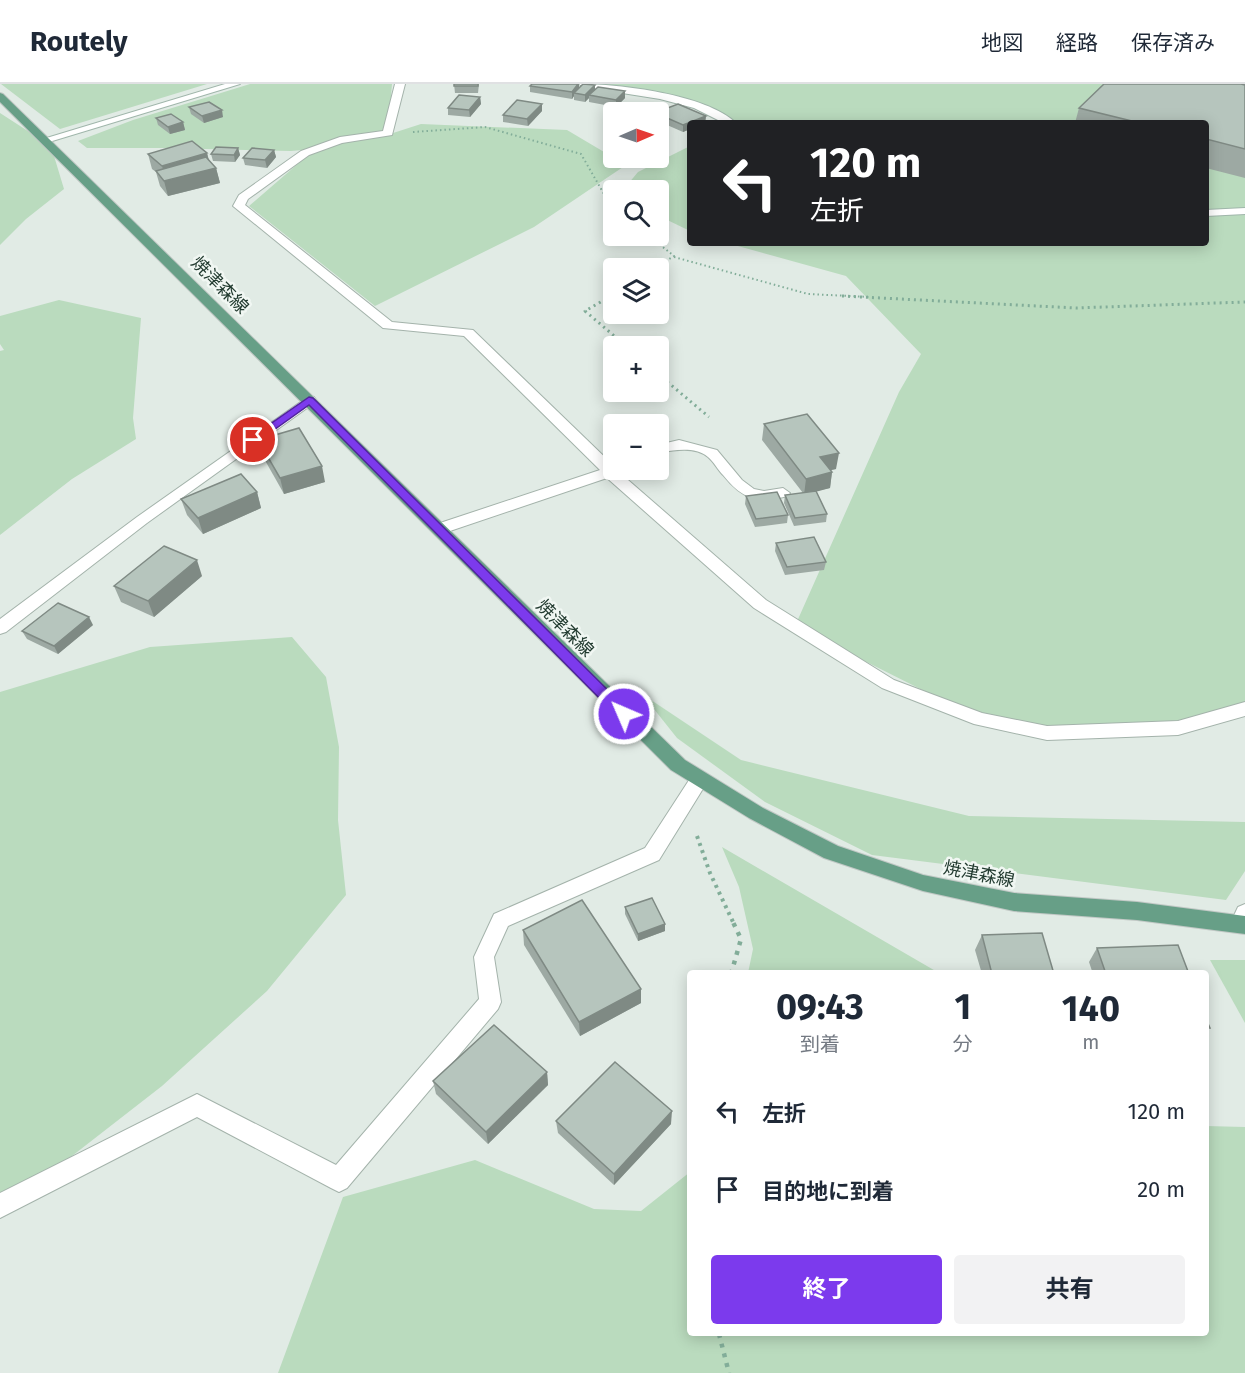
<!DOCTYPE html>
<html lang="ja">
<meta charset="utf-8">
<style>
body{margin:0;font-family:"Fira Sans","Noto Sans JP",sans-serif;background:#f2f2f3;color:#1f2937;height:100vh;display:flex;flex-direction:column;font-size:22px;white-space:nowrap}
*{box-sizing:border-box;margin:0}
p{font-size:20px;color:#747a83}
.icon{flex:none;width:33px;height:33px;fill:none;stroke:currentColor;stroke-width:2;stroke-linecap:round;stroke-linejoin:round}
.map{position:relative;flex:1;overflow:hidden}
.sheet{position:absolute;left:687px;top:886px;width:522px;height:366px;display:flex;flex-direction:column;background:#fff;border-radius:6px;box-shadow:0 3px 15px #0003}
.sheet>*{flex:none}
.banner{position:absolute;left:687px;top:36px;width:522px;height:126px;border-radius:6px;box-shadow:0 3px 15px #0003;background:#202124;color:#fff;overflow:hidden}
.needle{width:39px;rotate:88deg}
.controls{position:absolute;left:603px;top:18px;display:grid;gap:12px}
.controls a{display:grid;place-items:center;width:66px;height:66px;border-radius:6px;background:#fff;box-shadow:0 3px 15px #0003;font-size:30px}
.pin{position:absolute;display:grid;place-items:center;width:51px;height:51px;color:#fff;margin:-26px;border:3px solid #fff;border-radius:50%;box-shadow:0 2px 6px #0007}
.me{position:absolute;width:66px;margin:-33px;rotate:315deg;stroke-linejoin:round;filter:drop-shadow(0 0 4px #0008)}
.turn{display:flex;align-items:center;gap:21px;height:126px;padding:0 24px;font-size:27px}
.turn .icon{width:78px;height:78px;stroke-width:2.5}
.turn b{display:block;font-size:42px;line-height:51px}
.eta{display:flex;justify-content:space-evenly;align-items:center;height:102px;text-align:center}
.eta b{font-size:36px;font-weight:700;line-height:42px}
.action{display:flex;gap:12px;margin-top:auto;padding:12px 24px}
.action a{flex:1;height:69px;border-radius:6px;background:#7c3aed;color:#fff;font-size:24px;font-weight:700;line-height:69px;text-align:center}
.action a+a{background:#f2f2f3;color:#1f2937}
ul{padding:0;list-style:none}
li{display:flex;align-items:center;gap:18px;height:78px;padding:0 24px}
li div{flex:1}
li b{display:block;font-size:22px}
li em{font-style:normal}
header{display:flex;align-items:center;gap:36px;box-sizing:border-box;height:84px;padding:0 30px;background:#fff;border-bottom:2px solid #e0e1e3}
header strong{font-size:28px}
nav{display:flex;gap:33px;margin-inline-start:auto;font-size:21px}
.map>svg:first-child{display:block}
.green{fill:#badbbe}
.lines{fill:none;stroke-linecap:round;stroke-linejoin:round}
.street-casing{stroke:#a4b3ab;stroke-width:2}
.secondary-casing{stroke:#a0b6ab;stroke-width:2}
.primary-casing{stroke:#c1c8c5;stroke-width:2}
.path-far3{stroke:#82ad99;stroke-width:2;stroke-dasharray:1.5 3;stroke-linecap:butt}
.path-far2{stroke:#82ad99;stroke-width:3;stroke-dasharray:2 4;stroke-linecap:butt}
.path-far1{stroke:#82ad99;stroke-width:4;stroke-dasharray:3 4.5;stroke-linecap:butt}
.path{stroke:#82ad99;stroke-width:4.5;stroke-dasharray:4 6;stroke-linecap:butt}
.street{fill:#fff;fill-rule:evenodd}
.secondary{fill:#fff;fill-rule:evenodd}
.primary{fill:#679f87;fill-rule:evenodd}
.wall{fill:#9da9a3}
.shaded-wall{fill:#7f8a84}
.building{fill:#b6c5bd;stroke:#7f8a84;stroke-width:1.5}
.route{fill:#7c3aed;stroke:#51269a;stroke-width:1.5}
.labels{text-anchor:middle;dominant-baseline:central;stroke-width:5;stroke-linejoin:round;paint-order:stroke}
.street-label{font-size:18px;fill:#223b30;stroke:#f1f7f3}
</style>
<header>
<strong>Routely</strong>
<nav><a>地図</a><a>経路</a><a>保存済み</a></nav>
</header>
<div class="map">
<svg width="1245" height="1289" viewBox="0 0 1245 1289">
<rect width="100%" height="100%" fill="#e1ebe5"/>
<g class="green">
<path d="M 1,0 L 207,0 L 60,45 Z"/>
<path d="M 250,0 L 392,0 L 388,49 L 358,55 L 390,50 L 421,40 L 567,46 L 626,81 L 534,143 L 375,222 L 249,122 L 315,65 L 291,67 L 164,64 L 87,64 L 78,57 L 133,36 Z"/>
<path d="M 601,0 L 1245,0 L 1245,124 L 1206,126 L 1206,39 L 734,39 L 696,19 Z"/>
<path d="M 0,29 L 51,62 L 64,105 L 26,135 L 0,161 Z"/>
<path d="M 690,62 L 690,147 L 659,132 L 658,106 L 623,106 L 638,88 Z"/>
<path d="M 1245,127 L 1245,625 L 1210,635 L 1096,648 L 980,635 L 795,542 L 899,308 L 921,270 L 846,192 L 727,159 L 1206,159 L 1206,129 Z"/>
<path d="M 59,216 L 141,234 L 133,334 L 136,355 L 72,395 L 0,451 L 0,267 L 4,266 L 0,260 L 0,232 Z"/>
<path d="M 292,553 L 326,593 L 339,663 L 338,736 L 346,811 L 267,907 L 162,1002 L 0,1128 L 0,608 L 150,563 Z"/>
<path d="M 642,610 L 741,676 L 969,732 L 1245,738 L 1245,787 L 1226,816 L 872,771 L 765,718 L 677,654 Z"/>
<path d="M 722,763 L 939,889 L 748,889 L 753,865 L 739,803 Z"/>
<path d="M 1210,876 L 1245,876 L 1245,939 Z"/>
<path d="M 1206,1042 L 1245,1043 L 1245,1289 L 278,1289 L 343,1113 L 475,1076 L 594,1125 L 641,1127 L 690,1088 L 690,1250 L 1206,1250 Z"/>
</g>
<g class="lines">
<defs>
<g id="street">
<path d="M 395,0 L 405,0 L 392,51 L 342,59 L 309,71 L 248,115 L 245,121 L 392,238 L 473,246 L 614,382 L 614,386 L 622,386 L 620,389 L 766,516 L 894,596 L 982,629 L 1047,642 L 1178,637 L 1245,618 L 1245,632 L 1178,651 L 1047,656 L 974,640 L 882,604 L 754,524 L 607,394 L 444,449 L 434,449 L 431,445 L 434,441 L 600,386 L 464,252 L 383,244 L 233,122 L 239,111 L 301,67 L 340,53 L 383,47 Z"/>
<path d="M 309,312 L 314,313 L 316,316 L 314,319 L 147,439 L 6,548 L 0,550 L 0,535 L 137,433 Z"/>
<path d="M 679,356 L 717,366 L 742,396 L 754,405 L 764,407 L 783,404 L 790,409 L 788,412 C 758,420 743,416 723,391 C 718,386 714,378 708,373 C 695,362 674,366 658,369 L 658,361 Z"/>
<path d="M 700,688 L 707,690 L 709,695 L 659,776 L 508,842 L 494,873 L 501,918 L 498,925 L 347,1104 L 339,1108 L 331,1104 L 197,1033 L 0,1134 L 0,1109 L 197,1010 L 336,1081 L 479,915 L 474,873 L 494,830 L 645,764 L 693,690 Z"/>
<path d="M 1245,820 L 1245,847 L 1240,849 L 1233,846 L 1230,840 L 1238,823 Z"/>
</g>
<g id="secondary">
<path d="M 225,0 L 240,0 L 49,58 L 40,56 Z"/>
<path d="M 579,0 C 619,0 706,10 736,39 L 724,39 L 694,24 L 660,15 L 584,3 Z"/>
<path d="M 1245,124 L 1245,130 L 1206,132 L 1206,126 Z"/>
</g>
<path id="primary" d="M 0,9 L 3,10 L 685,676 L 763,724 L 838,762 L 923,791 L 1014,809 L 1137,818 L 1245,832 L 1245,850 L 1137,836 L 1014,827 L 923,807 L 824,774 L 749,734 L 671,686 L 0,18 Z"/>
</defs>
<use href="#street" class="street-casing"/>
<use href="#secondary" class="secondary-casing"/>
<use href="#primary" class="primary-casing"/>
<g class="path-far3">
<path d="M 413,48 L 485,43 L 581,70 L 608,117 L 614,121"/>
<path d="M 649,152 L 674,172 L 655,184"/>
<path d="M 674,173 L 808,210 L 871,213"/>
<path d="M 608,213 L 614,210"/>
</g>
<g class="path-far2">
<path d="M 611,212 L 585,227 L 626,262"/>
<path d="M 842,212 L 1076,224 L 1245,218"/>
<path d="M 658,290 L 709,333"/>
</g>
<path class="path-far1" d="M 697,752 L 710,789 L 733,838"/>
<g class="path">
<path d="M 731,890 L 741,855 L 732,836"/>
<path d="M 719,1250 L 729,1289"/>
</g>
<use href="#street" class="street"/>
<use href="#secondary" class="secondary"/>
<use href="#primary" class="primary"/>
</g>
<g class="wall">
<path d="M 454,0 L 479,0 L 478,9 L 455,9 Z"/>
<path d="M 1104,0 L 1245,0 L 1245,94 L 1206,84 L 1206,39 L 1075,39 L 1079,24 Z"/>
<path d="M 530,2 L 595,5 L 625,14 L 616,23 L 589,18 L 589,14 L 585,18 L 574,16 L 574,12 L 572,15 L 530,8 Z"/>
<path d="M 480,13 L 481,20 L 470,33 L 448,31 L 448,24 Z"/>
<path d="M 189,23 L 223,33 L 204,39 L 191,30 Z"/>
<path d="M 542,27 L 528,42 L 503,38 L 503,31 Z"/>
<path d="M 658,28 L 706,32 L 705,39 L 683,48 L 658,37 Z"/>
<path d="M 156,34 L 183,38 L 185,46 L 170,50 L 158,41 Z"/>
<path d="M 614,46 L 614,59 L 608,55 L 608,48 Z"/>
<path d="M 238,64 L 240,71 L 235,78 L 213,77 L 211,70 Z"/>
<path d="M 274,66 L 276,73 L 267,84 L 245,81 L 243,74 Z"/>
<path d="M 207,69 L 209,76 L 216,84 L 220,99 L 168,112 L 160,102 L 156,88 L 152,85 L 148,70 Z"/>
<path d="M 764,340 L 836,385 L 830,386 L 832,388 L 830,404 L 816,407 L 827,430 L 826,438 L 794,442 L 784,419 L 785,411 L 803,409 L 762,356 Z"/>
<path d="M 258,356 L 325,398 L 284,410 L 262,371 Z"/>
<path d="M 257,408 L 261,424 L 203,450 L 187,431 L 181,415 Z"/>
<path d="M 746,412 L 788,431 L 787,439 L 755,443 L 745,420 Z"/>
<path d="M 776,459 L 826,478 L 824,486 L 785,491 L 775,467 Z"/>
<path d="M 202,492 L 154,533 L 121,518 L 114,502 Z"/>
<path d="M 93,541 L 58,570 L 27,555 L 22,547 Z"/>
<path d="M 625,823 L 665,840 L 665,847 L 638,857 L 625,830 Z"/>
<path d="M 523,846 L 641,905 L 641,919 L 580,952 L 524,861 Z"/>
<path d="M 982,851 L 1054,890 L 982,890 L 975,866 Z"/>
<path d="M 1097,864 L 1189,890 L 1093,890 L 1089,878 Z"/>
<path d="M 547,988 L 548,1001 L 488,1060 L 436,1010 L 433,997 Z"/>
<path d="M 556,1037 L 671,1040 L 614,1101 L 558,1049 Z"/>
</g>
<g class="shaded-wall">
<path d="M 578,0 L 579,0 L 579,5 L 574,9 L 574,12 L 572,15 L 572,8 Z"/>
<path d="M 595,1 L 595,8 L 589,11 L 589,14 L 585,18 L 585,11 Z"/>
<path d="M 625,7 L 625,14 L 616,23 L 616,16 Z"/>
<path d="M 480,13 L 481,20 L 470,33 L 469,26 Z"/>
<path d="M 542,20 L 542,27 L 528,42 L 527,35 Z"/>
<path d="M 222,26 L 223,33 L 204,39 L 202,32 Z"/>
<path d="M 706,32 L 705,39 L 690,39 L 690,45 L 683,48 L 683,41 Z"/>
<path d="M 183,38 L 185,46 L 170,50 L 168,43 Z"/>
<path d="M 238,64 L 240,71 L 235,78 L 234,71 Z"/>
<path d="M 274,66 L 276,73 L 267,84 L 265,76 Z"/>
<path d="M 207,69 L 210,83 L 166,96 L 162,82 Z"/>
<path d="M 216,84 L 220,99 L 168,112 L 164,97 Z"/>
<path d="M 839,369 L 836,385 L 818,389 L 820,373 Z"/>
<path d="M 322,382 L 325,398 L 284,410 L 280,394 Z"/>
<path d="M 832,388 L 830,404 L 804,411 L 806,395 Z"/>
<path d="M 257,408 L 261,424 L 203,450 L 198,434 Z"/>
<path d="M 197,476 L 202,492 L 154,533 L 148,517 Z"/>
<path d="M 89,533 L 93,541 L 58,570 L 54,562 Z"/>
<path d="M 665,840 L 665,847 L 638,857 L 638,850 Z"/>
<path d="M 641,905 L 641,919 L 580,952 L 579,938 Z"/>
<path d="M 547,988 L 548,1001 L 488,1060 L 486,1048 Z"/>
<path d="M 672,1027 L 671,1040 L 614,1101 L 614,1090 Z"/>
</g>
<g class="building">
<rect x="454" y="0" width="24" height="2"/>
<path d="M 532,0 L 578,0 L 572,8 L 530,2 Z"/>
<path d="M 583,0 L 595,1 L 585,11 L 574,9 Z"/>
<path d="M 1104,0 L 1241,0 L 1245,1 L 1245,65 L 1206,55 L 1206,39 L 1140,39 L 1079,24 Z"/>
<path d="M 598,3 L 625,7 L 616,16 L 589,11 Z"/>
<path d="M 459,11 L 480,13 L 469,26 L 448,24 Z"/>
<path d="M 517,16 L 542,20 L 527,35 L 503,31 Z"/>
<path d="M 209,18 L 222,26 L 202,32 L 189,23 Z"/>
<path d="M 678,20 L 706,32 L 683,41 L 658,30 L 658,28 L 657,28 Z"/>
<path d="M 171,30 L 183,38 L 168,43 L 156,34 Z"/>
<path d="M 614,46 L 614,52 L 608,48 Z"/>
<path d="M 192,57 L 207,69 L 162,82 L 148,70 Z"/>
<path d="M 216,63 L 238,64 L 234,71 L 211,70 Z"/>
<path d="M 252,64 L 274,66 L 265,76 L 243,74 Z"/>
<path d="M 206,73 L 216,84 L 164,97 L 156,87 Z"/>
<path d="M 807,330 L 839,369 L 820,373 L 832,388 L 806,395 L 764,340 Z"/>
<path d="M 299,344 L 322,382 L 280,394 L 258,356 Z"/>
<path d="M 241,390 L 257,408 L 198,434 L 181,415 Z"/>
<path d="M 816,407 L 827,430 L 795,434 L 785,411 Z"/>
<path d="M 777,408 L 788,431 L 756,435 L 746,412 Z"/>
<path d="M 814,453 L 826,478 L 787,483 L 776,459 Z"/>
<path d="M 164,462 L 197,476 L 148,517 L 114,502 Z"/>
<path d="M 58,519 L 89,533 L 54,562 L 22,547 Z"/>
<path d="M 652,814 L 665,840 L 638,850 L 625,823 Z"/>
<path d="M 582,816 L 641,905 L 579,938 L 523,846 Z"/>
<path d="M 1042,849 L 1054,890 L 992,890 L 982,851 Z"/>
<path d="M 1178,861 L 1189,890 L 1106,890 L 1097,864 Z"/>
<path d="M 1206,935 L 1210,944 L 1206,944 Z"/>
<path d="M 494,941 L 547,988 L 486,1048 L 433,997 Z"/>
<path d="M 615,978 L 672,1027 L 614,1090 L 556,1037 Z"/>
</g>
<path class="route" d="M 309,313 L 313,314 L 629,627 L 631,630 L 629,634 L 619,634 L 309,321 L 257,358 L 250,358 L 250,354 Z"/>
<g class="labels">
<g class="street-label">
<text transform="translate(220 201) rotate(45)">焼津森線</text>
<text transform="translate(565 544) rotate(45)">焼津森線</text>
<text transform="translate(979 790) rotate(11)">焼津森線</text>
</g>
</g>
</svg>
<div class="controls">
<a><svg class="needle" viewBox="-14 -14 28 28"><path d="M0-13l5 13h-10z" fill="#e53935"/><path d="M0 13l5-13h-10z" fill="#747a83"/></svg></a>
<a><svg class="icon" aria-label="search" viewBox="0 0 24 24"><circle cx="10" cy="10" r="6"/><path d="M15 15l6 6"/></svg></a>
<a><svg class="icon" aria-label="layers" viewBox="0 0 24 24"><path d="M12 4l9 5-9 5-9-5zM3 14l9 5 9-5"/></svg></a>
<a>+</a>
<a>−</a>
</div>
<div class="pin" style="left:253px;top:356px;background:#d93025"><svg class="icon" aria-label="arrive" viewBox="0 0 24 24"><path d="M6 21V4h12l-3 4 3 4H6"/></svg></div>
<svg class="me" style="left:624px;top:630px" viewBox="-20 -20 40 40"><circle r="17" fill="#7c3aed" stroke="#fff" stroke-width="3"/><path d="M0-11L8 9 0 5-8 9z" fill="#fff"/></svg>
<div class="banner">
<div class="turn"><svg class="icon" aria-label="left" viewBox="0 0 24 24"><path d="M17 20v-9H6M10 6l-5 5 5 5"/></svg><div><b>120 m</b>左折</div></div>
</div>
<section class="sheet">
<div class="eta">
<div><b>09:43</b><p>到着</p></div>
<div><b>1</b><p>分</p></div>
<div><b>140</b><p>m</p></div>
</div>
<ul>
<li><svg class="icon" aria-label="left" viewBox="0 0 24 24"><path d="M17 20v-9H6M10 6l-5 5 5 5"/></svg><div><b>左折</b></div><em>120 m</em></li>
<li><svg class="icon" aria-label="arrive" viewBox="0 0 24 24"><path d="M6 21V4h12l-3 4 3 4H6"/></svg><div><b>目的地に到着</b></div><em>20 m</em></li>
</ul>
<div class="action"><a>終了</a><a>共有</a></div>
</section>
</div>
